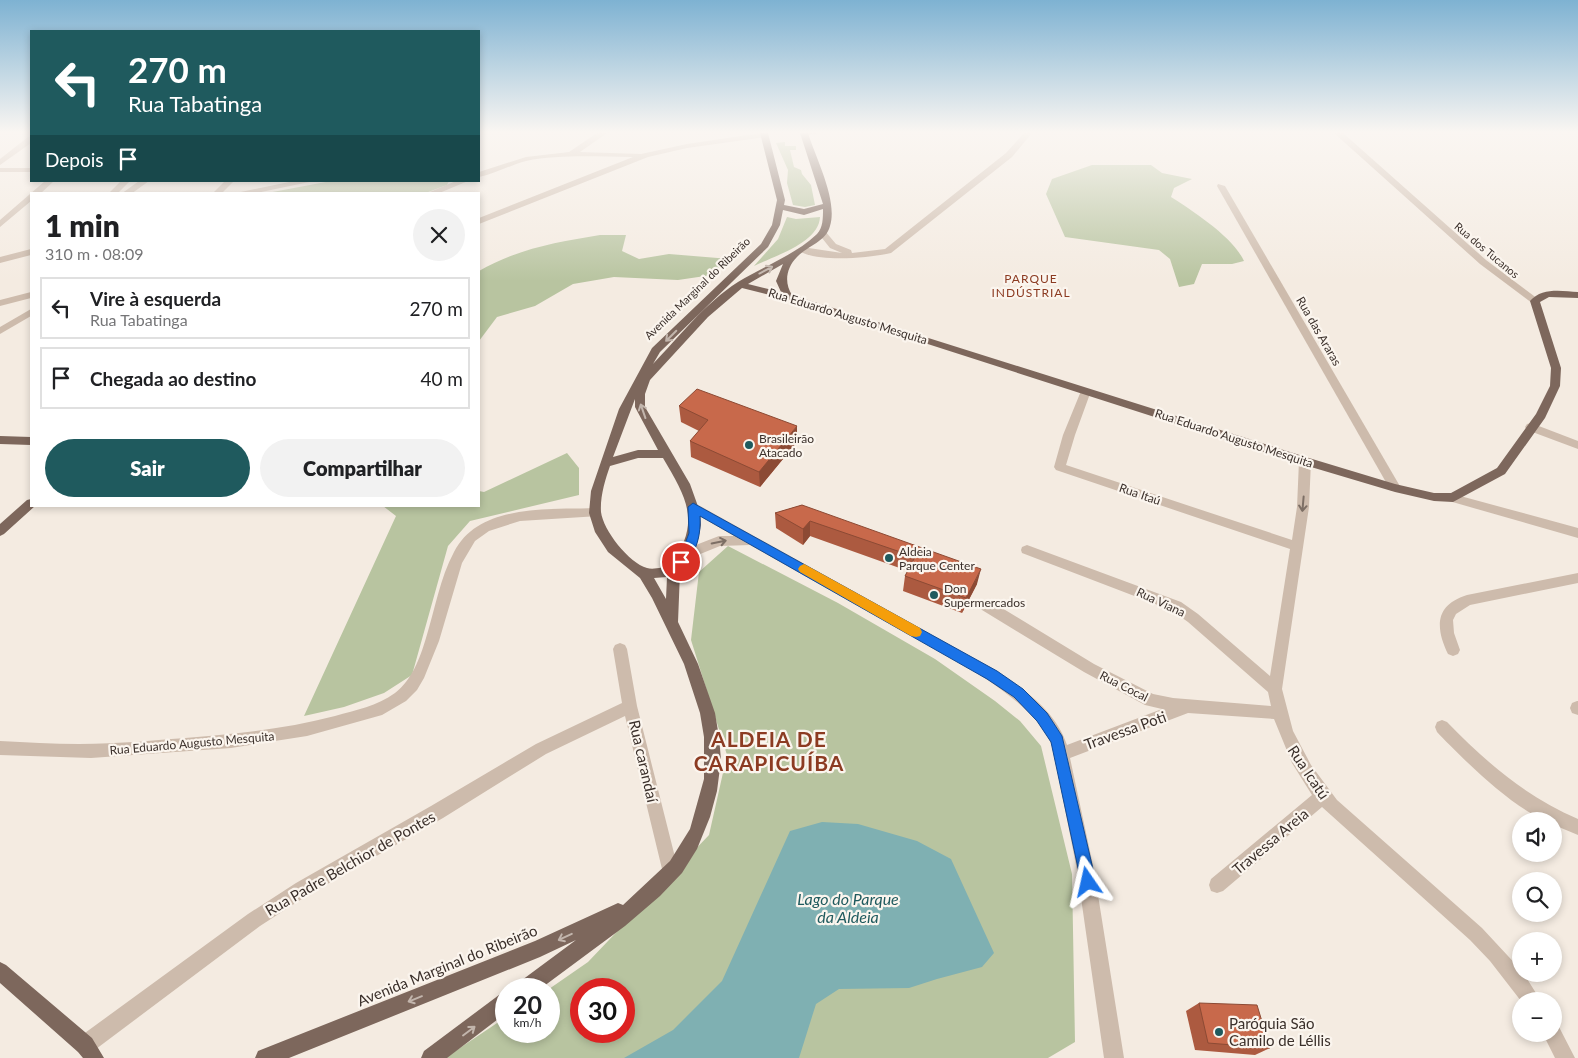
<!DOCTYPE html>
<html lang="pt">
<meta charset="utf-8">
<style>
body{margin:0;font-family:Lato,sans-serif;background:#f2f2f2;color:#202124;height:100vh;display:flex;flex-direction:column;font-size:19px;white-space:nowrap}
*{box-sizing:border-box;margin:0}
p{font-size:16px;color:#757577}
.icon{flex:none;width:28px;height:28px;fill:none;stroke:currentColor;stroke-width:2;stroke-linecap:round;stroke-linejoin:round}
.map{position:relative;flex:1;overflow:hidden}
.drawer{position:absolute;left:30px;top:192px;width:450px;height:315px;display:flex;flex-direction:column;background:#fff;border-radius:0px;box-shadow:0 2px 8px #0003}
.drawer>*{flex:none}
.hud{position:absolute;left:30px;top:30px;width:450px;height:152px;border-radius:0px;box-shadow:0 2px 8px #0003;background:#1f5a5e;color:#fff;overflow:hidden}
.tools{position:absolute;left:1512px;top:812px;display:grid;gap:10px}
.tools a{display:grid;place-items:center;width:50px;height:50px;border-radius:50%;background:#fff;box-shadow:0 2px 8px #0003;font-size:25px}
.speed{position:absolute;left:495px;top:978px;display:flex;gap:10px;font-size:25px;font-weight:700;text-align:center}
.speed>*{display:grid;place-content:center;width:65px;height:65px;border-radius:50%;background:#fff;box-shadow:0 2px 8px #0003;line-height:1}
.speed small{font-size:12px;font-weight:400}
.speed .limit{border:8px solid #d22;background:#fff;color:#111}
.pin{position:absolute;display:grid;place-items:center;width:42px;height:42px;color:#fff;margin:-21px;border:2px solid #fff;border-radius:50%;box-shadow:0 1px 5px #0007}
.me{position:absolute;width:55px;margin:-28px;rotate:349deg;stroke-linejoin:round;filter:drop-shadow(0 0 4px #0008)}
.turn{display:flex;align-items:center;gap:18px;height:105px;padding:0 15px;font-size:22px}
.turn .icon{width:65px;height:65px;stroke-width:2.5}
.turn b{display:block;font-size:35px;line-height:42px}
.then{display:flex;align-items:center;height:48px;padding:0 15px;background:#0003;gap:10px;font-size:19px}
.round{display:grid;place-items:center;flex:none;width:52px;height:52px;border-radius:26px;background:#f2f2f2}
.head{display:flex;align-items:center;justify-content:space-between;height:85px;padding:0 15px}
h1{font-size:30px;font-weight:800;line-height:38px}
.cta{display:flex;gap:10px;margin-top:auto;padding:10px 15px}
.cta a{flex:1;height:58px;border-radius:30px;background:#1f5a5e;color:#fff;font-size:20px;font-weight:800;line-height:58px;text-align:center}
.cta a+a{background:#f2f2f2;color:#202124}
ul{padding:0;list-style:none}
li{display:flex;align-items:center;gap:15px;height:62px;margin:0 10px 8px;padding:0 5px;border:2px solid #e0e0e0;border-radius:0px}
li div{flex:1}
li b{display:block;font-size:19px}
li em{font-style:normal}
.map>svg:first-child{display:block}
.green{fill:#b8c4a0;fill-rule:evenodd}
.water{fill:#7fb0b2}
.lines{fill:none;stroke-linecap:round;stroke-linejoin:round}
.minor{fill:#cdbbac;fill-rule:evenodd}
.major{fill:#7d675c;fill-rule:evenodd}
.wall{fill:#ac5a40}
.shaded-wall{fill:#8c4a34}
.building{fill:#c8694b;stroke:#8c4a34}
.oneway{stroke:#c2b5ac}
.oneway2{stroke:#7d6f65}
.route{fill:#1a73e8;stroke:#114b97}
.slow{fill:#f59e0b}
.poi-dot{fill:#1f5a5e;stroke:#fbf5ee;stroke-width:2}
.labels{text-anchor:middle;dominant-baseline:central;stroke-width:4.5;stroke-linejoin:round;paint-order:stroke}
.far-street-label{font-size:11px;fill:#3b302b;stroke:#fbf5ee}
.far-quarter-label{font-size:12px;letter-spacing:1px;fill:#8c3b22;stroke:#fbf5ee}
.street-label{font-size:12px;fill:#3b302b;stroke:#fbf5ee}
.poi-label{font-size:12px;fill:#3b302b;stroke:#fbf5ee;text-anchor:start}
.near-street-label{font-size:15px;fill:#3b302b;stroke:#fbf5ee}
.near-poi-label{font-size:15px;fill:#3b302b;stroke:#fbf5ee;text-anchor:start}
.near-water-label{font-size:16px;font-style:italic;fill:#1f5a5e;stroke:#fbf5ee}
.near-district-label{font-size:21px;font-weight:bold;letter-spacing:1px;fill:#8c3b22;stroke:#fbf5ee}
</style>
<div class="map">
<svg width="1578" height="1058" viewBox="0 0 1578 1058">
<rect width="100%" height="100%" fill="#f4ebe1"/>
<g class="green">
<path d="M 785,142 L 785,146 L 796,146 L 796,150 L 790,150 L 794,167 L 801,170 L 802,174 L 811,185 L 815,205 L 805,207 L 793,205 L 787,183 L 788,170 L 776,143 Z"/>
<path d="M 1092,165 L 1151,165 L 1162,173 L 1192,179 L 1174,188 L 1171,197 C 1193,211 1233,237 1244,261 L 1232,264 L 1202,264 L 1194,284 L 1179,287 L 1170,259 L 1159,250 L 1065,237 L 1046,194 L 1052,179 Z"/>
<path d="M 331,181 L 449,181 L 447,185 L 423,194 L 262,194 Z"/>
<path d="M 787,217 L 796,219 L 820,217 C 819,243 774,256 754,266 L 778,239 Z"/>
<path d="M 600,235 L 626,235 L 622,251 L 639,259 L 669,254 L 730,259 L 712,275 L 678,280 L 614,277 L 573,284 L 535,306 L 497,317 L 479,341 L 479,271 C 517,249 557,242 600,235 Z"/>
<path d="M 567,453 L 579,468 L 579,495 L 470,521 L 448,546 L 412,675 L 384,693 L 344,707 L 304,716 L 396,516 L 383,506 L 479,506 L 479,491 L 484,492 Z"/>
<path d="M 728,546 L 838,603 L 935,659 L 995,701 L 1020,721 L 1041,746 L 1072,874 L 1075,1042 L 1048,1058 L 445,1058 L 506,1017 L 506,1031 L 549,1031 L 549,989 L 588,962 L 709,835 L 727,755 L 691,640 L 699,572 ZM 581,989 L 624,989 L 624,1031 L 581,1031 Z"/>
</g>
<path class="water" d="M 822,822 L 858,824 L 917,841 L 951,859 L 994,953 L 982,967 L 937,979 L 909,988 L 839,989 L 816,1004 L 799,1058 L 624,1058 L 673,1030 L 722,981 L 790,831 Z"/>
<g class="lines">
<g class="minor">
<path d="M 597,133 L 607,133 L 580,152 L 641,154 L 687,144 L 761,133 L 769,135 L 765,137 L 687,148 L 648,157 L 479,224 L 479,218 L 633,157 C 598,157 561,154 526,161 C 510,165 495,174 479,177 L 479,172 L 526,157 L 569,152 Z"/>
<path d="M 821,133 L 804,136 L 800,134 L 801,133 Z"/>
<path d="M 1024,133 L 1032,133 L 1012,157 L 891,253 C 871,258 814,263 798,250 L 802,247 L 842,253 L 830,248 L 818,233 L 822,230 L 825,231 L 836,244 L 851,250 L 852,253 L 885,249 L 1006,153 Z"/>
<path d="M 1334,133 L 1343,133 L 1486,260 L 1538,299 L 1538,303 L 1532,303 L 1480,264 Z"/>
<path d="M 28,137 L 31,137 L 31,143 L 0,165 L 0,159 Z"/>
<rect x="0" y="168" width="31" height="4"/>
<path d="M 45,181 L 54,181 L 40,194 L 31,194 L 31,201 L 0,227 L 0,220 Z"/>
<path d="M 121,181 L 130,181 L 117,194 L 108,194 Z"/>
<path d="M 139,181 L 149,181 L 131,194 L 121,194 Z"/>
<path d="M 225,181 L 234,181 L 221,194 L 212,194 Z"/>
<path d="M 294,181 L 314,181 L 251,194 L 231,194 Z"/>
<path d="M 456,181 L 468,181 L 437,194 L 425,194 Z"/>
<path d="M 1218,184 L 1225,186 L 1401,488 L 1399,491 L 1391,491 L 1217,186 Z"/>
<path d="M 31,249 L 31,255 L 0,263 L 0,257 Z"/>
<path d="M 31,292 L 31,298 L 0,306 L 0,300 Z"/>
<path d="M 31,309 L 31,316 L 0,334 L 0,327 Z"/>
<path d="M 1086,388 L 1091,391 L 1075,435 L 1066,465 L 1292,540 L 1297,507 L 1299,461 L 1305,457 L 1309,458 L 1311,461 L 1309,507 L 1282,689 L 1293,731 L 1311,765 L 1337,800 L 1482,928 L 1521,970 L 1521,974 L 1524,974 L 1541,1001 L 1521,1001 L 1490,961 L 1470,940 L 1322,807 L 1223,891 L 1217,893 L 1211,891 L 1209,885 L 1211,879 L 1312,795 L 1292,763 L 1274,719 L 1188,713 L 1070,758 L 1094,870 L 1124,1058 L 1104,1058 L 1077,870 L 1053,749 C 1037,696 930,647 883,620 C 838,595 794,570 750,545 L 720,546 L 688,559 L 683,558 L 682,554 L 683,550 L 719,536 L 734,536 L 689,510 L 687,507 L 689,504 L 693,502 L 997,671 C 1025,690 1056,711 1067,745 L 1162,709 L 1145,705 L 1084,672 L 982,610 L 980,606 L 982,602 L 987,601 L 992,602 L 1094,664 L 1153,694 L 1173,698 L 1271,706 L 1268,692 L 1188,622 L 1171,610 L 1022,553 L 1021,550 L 1022,547 L 1027,545 L 1181,602 L 1198,614 L 1270,676 L 1290,549 L 1056,470 L 1054,467 L 1063,435 L 1081,391 Z"/>
<path d="M 1531,423 L 1578,441 L 1578,449 L 1527,430 L 1525,427 L 1527,424 Z"/>
<path d="M 1453,494 L 1578,528 L 1578,538 L 1449,501 L 1447,498 Z"/>
<path d="M 595,508 L 599,510 L 601,513 L 599,516 L 520,521 L 489,531 L 475,541 L 462,563 L 439,641 L 424,678 L 417,690 L 406,701 L 382,715 L 307,736 L 231,748 L 91,758 L 0,755 L 0,741 C 26,742 53,744 79,744 C 119,744 158,740 197,737 C 243,733 290,728 335,716 C 356,710 377,706 395,693 C 412,680 420,658 426,638 C 435,609 440,578 454,552 C 479,503 549,510 595,508 Z"/>
<path d="M 1578,573 L 1578,583 L 1470,605 L 1456,614 L 1453,620 L 1454,633 L 1460,650 L 1458,654 L 1453,656 L 1448,654 C 1435,627 1435,605 1467,595 Z"/>
<path d="M 620,643 L 625,645 L 627,649 L 637,706 L 679,873 L 677,879 L 671,881 L 665,879 L 663,873 L 625,716 L 546,754 L 443,818 L 308,895 L 260,926 L 92,1052 L 85,1054 L 78,1052 L 76,1045 L 78,1038 L 248,914 L 296,883 L 431,806 L 536,744 L 622,703 L 613,649 L 615,645 Z"/>
<path d="M 1577,701 L 1578,701 L 1578,715 L 1572,713 L 1570,708 L 1572,703 Z"/>
<path d="M 1442,720 L 1447,722 C 1486,762 1526,797 1578,819 L 1578,835 L 1554,825 L 1554,821 C 1524,821 1458,754 1437,732 L 1435,727 L 1437,722 Z"/>
<path d="M 1554,1025 L 1559,1027 L 1575,1058 L 1555,1058 L 1543,1034 L 1554,1034 Z"/>
</g>
<g class="major">
<path d="M 760,133 L 768,133 L 785,200 L 784,205 L 804,209 L 823,204 L 800,133 L 808,133 C 816,159 838,200 830,226 C 826,242 807,246 797,257 C 786,268 784,283 792,295 L 1309,458 L 1395,484 L 1434,493 L 1451,493 L 1497,468 L 1536,414 L 1550,386 L 1551,368 L 1530,301 C 1542,287 1562,291 1578,292 L 1578,298 L 1549,297 L 1540,302 L 1561,368 L 1560,386 L 1545,418 L 1505,474 L 1453,502 L 1434,501 L 1395,492 L 1301,464 L 797,302 L 742,288 L 708,317 L 650,380 L 645,394 L 645,407 L 690,484 L 700,512 L 701,525 L 698,540 L 690,558 L 680,572 L 678,622 L 698,664 L 715,713 L 719,737 L 721,760 L 717,791 L 710,817 L 697,849 L 682,873 L 660,896 L 625,926 L 540,989 L 515,989 L 518,983 L 576,940 L 540,957 L 289,1058 L 255,1058 L 258,1051 L 535,941 L 618,903 L 623,905 L 670,861 L 690,829 L 704,779 L 704,737 L 700,713 L 684,664 L 652,598 L 640,578 L 608,552 L 595,532 L 589,513 L 591,491 L 619,409 L 652,348 L 761,244 L 772,225 L 777,200 ZM 823,209 C 823,218 823,228 817,234 C 795,255 764,266 738,282 C 705,303 679,337 653,364 L 660,352 L 768,247 L 780,225 L 783,210 L 804,215 ZM 783,264 L 776,281 L 781,292 L 748,284 ZM 635,399 L 635,407 L 658,450 L 638,450 L 613,457 ZM 638,458 L 663,458 C 688,500 701,523 670,566 C 664,567 653,570 647,568 C 629,563 603,530 601,512 C 600,497 605,480 610,466 ZM 667,577 L 666,599 L 654,578 Z"/>
<path d="M 0,436 L 31,437 L 31,445 L 0,444 Z"/>
<path d="M 31,499 L 31,506 L 35,506 L 4,534 L 0,536 L 0,524 L 27,500 Z"/>
<path d="M 0,962 L 6,965 L 92,1038 L 104,1058 L 83,1058 L 78,1052 L 0,983 Z"/>
<path d="M 506,993 L 506,1013 L 447,1058 L 421,1058 L 424,1051 L 499,995 Z"/>
</g>
</g>
<g class="wall">
<path d="M 679,406 L 797,442 L 760,487 L 691,457 L 690,441 L 699,431 L 681,422 Z"/>
<path d="M 802,505 L 977,584 L 962,613 L 903,591 L 905,576 L 908,571 L 810,536 L 803,545 L 776,528 L 775,513 Z"/>
<path d="M 1199,1003 L 1270,1048 L 1255,1055 L 1195,1050 L 1186,1011 Z"/>
</g>
<g class="shaded-wall">
<path d="M 797,426 L 797,442 L 760,487 L 759,472 Z"/>
<path d="M 810,521 L 810,536 L 803,545 L 803,529 Z"/>
<path d="M 981,569 L 977,584 L 962,613 L 966,598 Z"/>
</g>
<g class="building">
<path d="M 697,389 L 797,426 L 759,472 L 690,441 L 708,420 L 679,406 Z"/>
<path d="M 802,505 L 981,569 L 966,598 L 905,576 L 915,557 L 810,521 L 803,529 L 775,513 Z"/>
<path d="M 1199,1003 L 1257,1005 L 1270,1048 L 1208,1043 Z"/>
</g>
<defs><path id="oneway-shaft" d="M-6 0H5M1.5-3L5.5 0L1.5 3" fill="none" stroke-width="1.6" stroke-linecap="round" stroke-linejoin="round" transform="scale(1.25)"/></defs>
<g class="oneway">
<use href="#oneway-shaft" transform="translate(766 270) rotate(-28)"/>
<use href="#oneway-shaft" transform="translate(671 336) rotate(135)"/>
<use href="#oneway-shaft" transform="translate(643 411) rotate(-109)"/>
<use href="#oneway-shaft" transform="translate(565 937) rotate(155)"/>
<use href="#oneway-shaft" transform="translate(415 999) rotate(158)"/>
<use href="#oneway-shaft" transform="translate(469 1031) rotate(-37)"/>
</g>
<g class="oneway2">
<use href="#oneway-shaft" transform="translate(1303 504) rotate(95)"/>
<use href="#oneway-shaft" transform="translate(719 542) rotate(-12)"/>
</g>
<linearGradient id="sky" x2="0" y2="1"><stop stop-color="#7eb2d2"/><stop offset="0.47" stop-color="#faf6f2"/><stop offset="1" stop-color="#faf6f2" stop-opacity="0"/></linearGradient>
<rect width="1578" height="281" fill="url(#sky)"/>
<path class="route" d="M 693,503 L 997,671 L 1023,689 L 1047,713 L 1062,736 L 1096,882 L 1094,888 L 1088,890 L 1083,888 L 1081,882 L 1051,742 L 1037,721 L 1014,697 L 987,679 L 700,516 C 701,535 697,550 685,566 L 677,566 L 675,562 L 682,552 L 689,533 L 688,507 Z"/>
<path class="slow" d="M 804,564 L 920,628 L 922,632 L 920,636 L 916,637 L 911,636 L 800,572 L 798,569 L 800,566 Z"/>
<g class="poi-dot">
<circle cx="749" cy="445" r="5"/>
<circle cx="889" cy="558" r="5"/>
<circle cx="934" cy="595" r="5"/>
<circle cx="1219" cy="1032" r="5"/>
</g>
<g class="labels">
<g class="far-street-label">
<text transform="translate(1487 250) rotate(40)">Rua dos Tucanos</text>
<text transform="translate(697 288) rotate(-44)">Avenida Marginal do Ribeirão</text>
</g>
<g class="far-quarter-label">
<text x="1031" y="278">PARQUE<tspan x="1031" dy="14">INDÚSTRIAL</tspan></text>
</g>
<g class="street-label">
<text transform="translate(848 316) rotate(17)">Rua Eduardo Augusto Mesquita</text>
<text transform="translate(1319 331) rotate(60)">Rua das Araras</text>
<text transform="translate(1234 438) rotate(18)">Rua Eduardo Augusto Mesquita</text>
<text transform="translate(1140 494) rotate(19)">Rua Itaú</text>
<text transform="translate(1161 602) rotate(25)">Rua Viana</text>
<text transform="translate(1124 686) rotate(27)">Rua Cocal</text>
<text transform="translate(192 743) rotate(-5)">Rua Eduardo Augusto Mesquita</text>
</g>
<g class="poi-label">
<text x="759" y="438">Brasileirão<tspan x="759" dy="14">Atacado</tspan></text>
<text x="899" y="551">Aldeia<tspan x="899" dy="14">Parque Center</tspan></text>
<text x="944" y="588">Don<tspan x="944" dy="14">Supermercados</tspan></text>
</g>
<g class="near-street-label">
<text transform="translate(1125 730) rotate(-20)">Travessa Poti</text>
<text transform="translate(644 761) rotate(77)">Rua carandaí</text>
<text transform="translate(1309 772) rotate(56)">Rua Icatú</text>
<text transform="translate(1270 841) rotate(-40)">Travessa Areia</text>
<text transform="translate(350 863) rotate(-30)">Rua Padre Belchior de Pontes</text>
<text transform="translate(447 965) rotate(-22)">Avenida Marginal do Ribeirão</text>
</g>
<g class="near-poi-label">
<text x="1229" y="1023">Paróquia São<tspan x="1229" dy="17">Camilo de Léllis</tspan></text>
</g>
<g class="near-water-label">
<text x="848" y="898">Lago do Parque<tspan x="848" dy="18">da Aldeia</tspan></text>
</g>
<g class="near-district-label">
<text x="769" y="738">ALDEIA DE<tspan x="769" dy="24">CARAPICUÍBA</tspan></text>
</g>
</g>
</svg>
<div class="tools">
<a><svg class="icon" aria-label="sound" viewBox="0 0 24 24"><path d="M4 9h4l5-4v14l-5-4H4zM17 9q2 3 0 6"/></svg></a>
<a><svg class="icon" aria-label="search" viewBox="0 0 24 24"><circle cx="10" cy="10" r="6"/><path d="M15 15l6 6"/></svg></a>
<a>+</a>
<a>−</a>
</div>
<div class="speed"><div>20<small>km/h</small></div><div class="limit">30</div></div>
<div class="pin" style="left:681px;top:562px;background:#d93025"><svg class="icon" aria-label="arrive" viewBox="0 0 24 24"><path d="M6 21V4h12l-3 4 3 4H6"/></svg></div>
<svg class="me" style="left:1088px;top:882px" viewBox="-20 -20 40 40"><path d="M0-17L14 15 0 8-14 15z" fill="#1a73e8" stroke="#fff" stroke-width="4"/></svg>
<div class="hud">
<div class="turn"><svg class="icon" aria-label="left" viewBox="0 0 24 24"><path d="M17 20v-9H6M10 6l-5 5 5 5"/></svg><div><b>270 m</b>Rua Tabatinga</div></div>
<div class="then">Depois<svg class="icon" aria-label="arrive" viewBox="0 0 24 24"><path d="M6 21V4h12l-3 4 3 4H6"/></svg></div>
</div>
<section class="drawer">
<div class="head"><div><h1>1 min</h1><p>310 m · 08:09</p></div><a class="round"><svg class="icon" aria-label="close" viewBox="0 0 24 24"><path d="M6 6l12 12M18 6L6 18"/></svg></a></div>
<ul>
<li><svg class="icon" aria-label="left" viewBox="0 0 24 24"><path d="M17 20v-9H6M10 6l-5 5 5 5"/></svg><div><b>Vire à esquerda</b><p>Rua Tabatinga</p></div><em>270 m</em></li>
<li><svg class="icon" aria-label="arrive" viewBox="0 0 24 24"><path d="M6 21V4h12l-3 4 3 4H6"/></svg><div><b>Chegada ao destino</b></div><em>40 m</em></li>
</ul>
<div class="cta"><a>Sair</a><a>Compartilhar</a></div>
</section>
</div>
